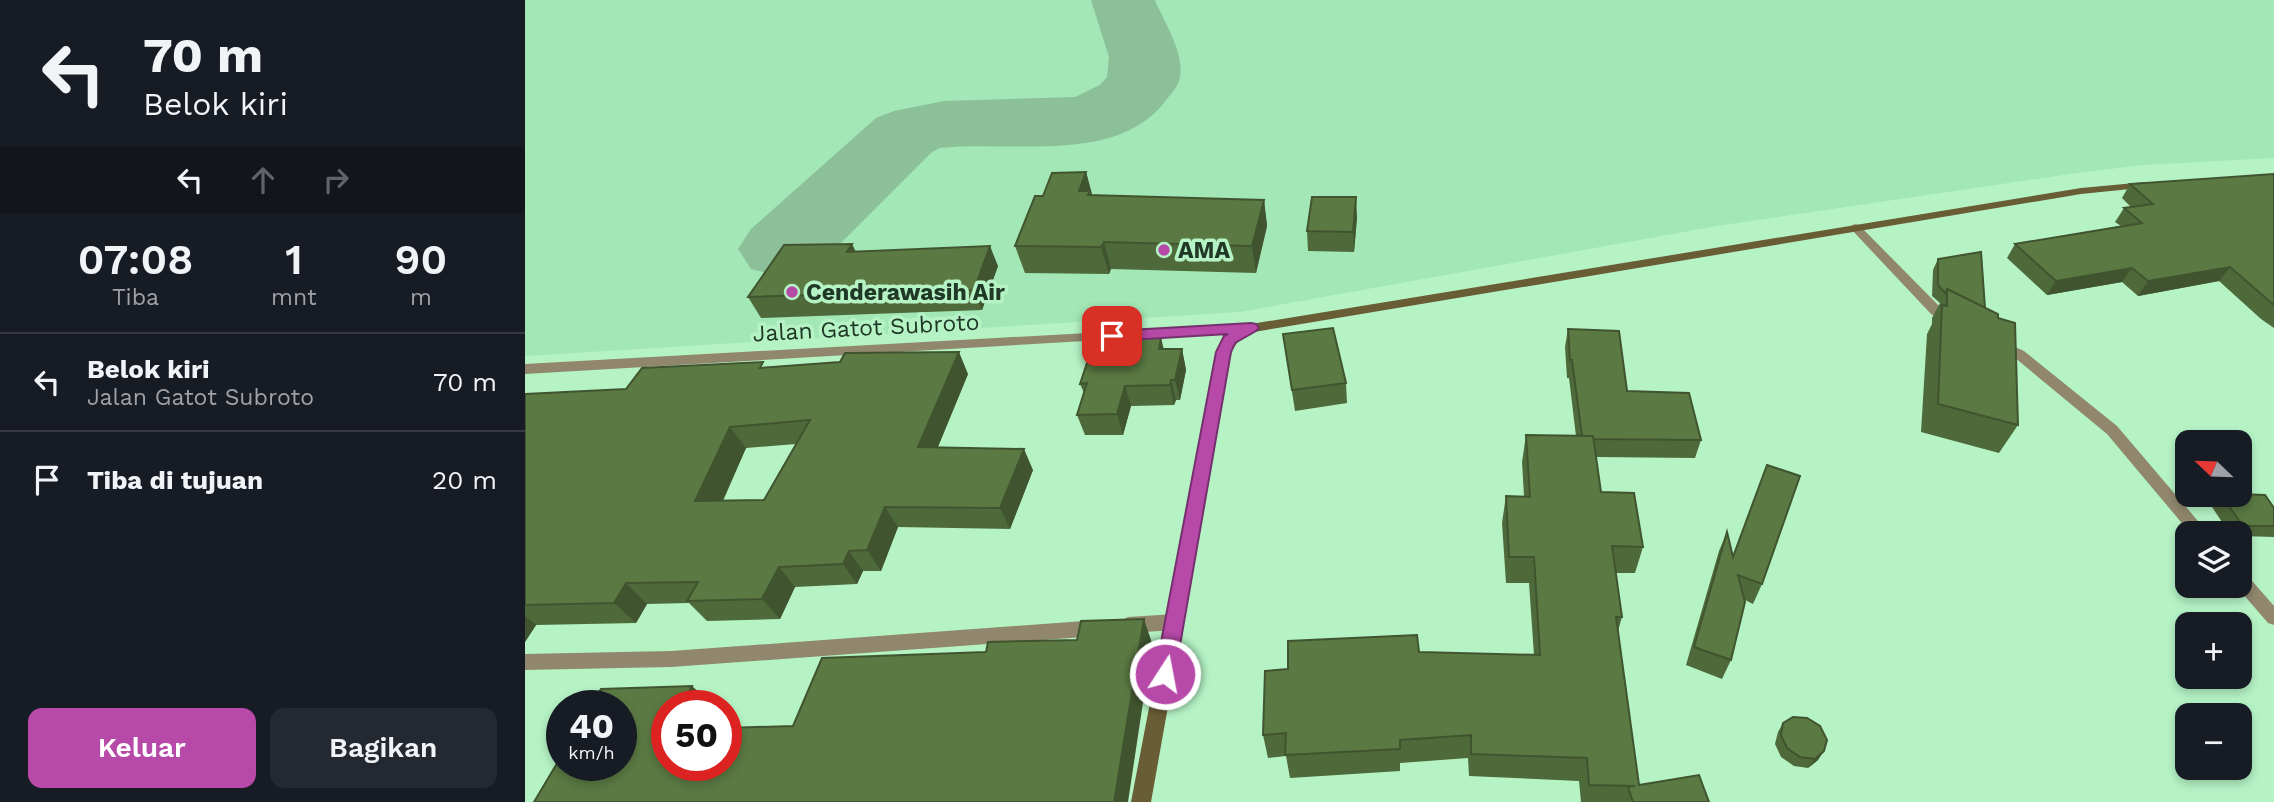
<!DOCTYPE html>
<html lang="id">
<meta charset="utf-8">
<style>
body{margin:0;font-family:"Work Sans",sans-serif;background:#242831;color:#f1f3f6;height:100vh;display:flex;flex-direction:column;font-size:26px;white-space:nowrap}
*{box-sizing:border-box;margin:0}
p{font-size:23px;color:#9ea1a6}
.icon{flex:none;width:38px;height:38px;fill:none;stroke:currentColor;stroke-width:2;stroke-linecap:round;stroke-linejoin:round}
.map{position:relative;flex:1;overflow:hidden}
.side{display:flex;flex-direction:column;background:#171b24;width:525px}
.side>*{flex:none}
.top-card{background:#171b24;color:#f1f3f6;overflow:hidden}
.needle{width:46px;rotate:293deg}
.fabs{position:absolute;left:1650px;top:430px;display:grid;gap:14px}
.fabs a{display:grid;place-items:center;width:77px;height:77px;border-radius:14px;background:#171b24;box-shadow:0 4px 10px #0003;font-size:35px}
.speed{position:absolute;left:21px;top:690px;display:flex;gap:14px;font-size:35px;font-weight:700;text-align:center}
.speed>*{display:grid;place-content:center;width:91px;height:91px;border-radius:50%;background:#171b24;box-shadow:0 4px 10px #0003;line-height:1}
.speed small{font-size:18px;font-weight:400}
.speed .limit{border:10px solid #d22;background:#fff;color:#111}
.pin{position:absolute;display:grid;place-items:center;width:60px;height:60px;color:#fff;margin:-30px;border-radius:14px;box-shadow:0 4px 10px #0006}
.me{position:absolute;width:77px;margin:-38px;rotate:11deg;stroke-linejoin:round;filter:drop-shadow(0 0 5px #0008)}
.turn{display:flex;align-items:center;gap:24px;height:147px;padding:0 28px;font-size:32px}
.turn .icon{width:91px;height:91px;stroke-width:2.5}
.turn b{display:block;font-size:49px;line-height:60px}
.lanes{display:flex;align-items:center;height:66px;padding:0 28px;background:#0003;justify-content:center;gap:35px;direction:ltr}
.lanes .off{opacity:.35}
.eta{display:flex;justify-content:space-evenly;align-items:center;height:119px;text-align:center}
.eta b{font-size:42px;font-weight:600;line-height:49px}
.cta{display:flex;gap:14px;margin-top:auto;padding:14px 28px}
.cta a{flex:1;height:80px;border-radius:14px;background:#b74aa9;color:#fff;font-size:28px;font-weight:600;line-height:80px;text-align:center}
.cta a+a{background:#242831;color:#f1f3f6}
ul{padding:0;list-style:none}
li{display:flex;align-items:center;gap:21px;height:98px;padding:0 28px;border-top:2px solid #363941}
li div{flex:1}
li b{display:block;font-size:26px}
li em{font-style:normal}
main{display:flex;flex:1;min-height:0}
.map>svg:first-child{display:block}
.built{fill:#a2e7b5}
.lines{fill:none;stroke-linecap:round;stroke-linejoin:round}
.taxiway{fill:#8cc099;fill-rule:evenodd}
.lane{fill:#90876d;fill-rule:evenodd}
.street{fill:#90876d;fill-rule:evenodd}
.secondary{fill:#695d35;fill-rule:evenodd}
.wall{fill:#4e693a;fill-rule:evenodd}
.shaded-wall{fill:#40552f}
.building{fill:#5b7a43;stroke:#40552f;stroke-width:2;fill-rule:evenodd}
.route{fill:#b74aa9;stroke:#77306e;stroke-width:2}
.poi-dot{fill:#b74aa9;stroke:#b5f3c5;stroke-width:2.5}
.labels{text-anchor:middle;dominant-baseline:central;stroke-width:7;stroke-linejoin:round;paint-order:stroke}
.poi-label{font-size:23px;font-weight:bold;fill:#203927;stroke:#b5f3c5;text-anchor:start}
.street-label{font-size:23px;fill:#203927;stroke:#b5f3c5}
</style>
<main>
<section class="side">
<div class="top-card">
<div class="turn"><svg class="icon" aria-label="left" viewBox="0 0 24 24"><path d="M17 20v-9H6M10 6l-5 5 5 5"/></svg><div><b>70 m</b>Belok kiri</div></div>
<div class="lanes"><svg class="icon" aria-label="left" viewBox="0 0 24 24"><path d="M17 20v-9H6M10 6l-5 5 5 5"/></svg><svg class="icon off" aria-label="ahead" viewBox="0 0 24 24"><path d="M12 20V5M6 11l6-6 6 6"/></svg><svg class="icon off" aria-label="right" viewBox="0 0 24 24"><path d="M7 20v-9h11M14 6l5 5-5 5"/></svg></div>
</div>
<div class="eta">
<div><b>07:08</b><p>Tiba</p></div>
<div><b>1</b><p>mnt</p></div>
<div><b>90</b><p>m</p></div>
</div>
<ul>
<li><svg class="icon" aria-label="left" viewBox="0 0 24 24"><path d="M17 20v-9H6M10 6l-5 5 5 5"/></svg><div><b>Belok kiri</b><p>Jalan Gatot Subroto</p></div><em>70 m</em></li>
<li><svg class="icon" aria-label="arrive" viewBox="0 0 24 24"><path d="M6 21V4h12l-3 4 3 4H6"/></svg><div><b>Tiba di tujuan</b></div><em>20 m</em></li>
</ul>
<div class="cta"><a>Keluar</a><a>Bagikan</a></div>
</section>
<div class="map">
<svg width="1749" height="802" viewBox="0 0 1749 802">
<rect width="100%" height="100%" fill="#b5f3c5"/>
<path class="built" d="M 0,0 L 1749,0 L 1749,158 L 1618,165 L 1552,173 L 1192,226 L 715,312 L 0,356 Z"/>
<g class="lines">
<path class="taxiway" d="M 566,0 L 630,0 C 639,22 662,56 654,81 C 652,88 643,97 639,103 C 589,165 485,140 415,148 L 407,152 L 290,269 L 258,277 L 226,269 L 213,249 L 226,229 L 351,118 L 369,111 L 419,101 L 550,97 L 575,85 L 582,77 L 584,57 Z"/>
<path class="lane" d="M 146,651 L 152,653 L 155,659 L 152,665 L 146,667 L 0,670 L 0,654 Z"/>
<g class="street">
<path d="M 1330,224 L 1334,225 L 1416,308 L 1434,320 L 1433,323 L 1423,323 L 1406,314 L 1326,229 L 1324,227 Z"/>
<path d="M 726,324 L 731,325 L 732,328 L 731,331 L 0,374 L 0,364 Z"/>
<path d="M 1474,340 L 1499,351 L 1592,426 L 1684,534 L 1666,534 L 1582,434 L 1489,357 L 1469,347 L 1467,344 L 1469,341 Z"/>
<path d="M 1715,572 L 1721,574 L 1749,606 L 1749,625 L 1743,623 L 1711,586 L 1715,586 Z"/>
<path d="M 650,614 L 656,617 L 659,622 L 656,627 L 650,630 L 603,633 L 597,630 L 594,625 L 597,620 L 603,617 Z"/>
<path d="M 572,620 L 578,623 L 581,628 L 578,633 L 572,636 L 146,667 L 140,665 L 137,659 L 140,653 L 146,651 Z"/>
</g>
<path class="secondary" d="M 1621,182 L 1625,183 L 1625,187 L 1556,194 L 729,332 L 714,340 L 706,352 L 626,802 L 606,802 L 692,352 C 700,336 709,329 726,324 L 1556,188 Z"/>
</g>
<g class="wall">
<path d="M 561,172 L 567,195 L 739,200 L 742,226 L 731,273 L 586,269 L 584,274 L 500,273 L 490,246 L 518,196 Z"/>
<path d="M 1749,174 L 1749,328 L 1736,319 L 1694,281 L 1613,296 L 1597,282 L 1522,295 L 1482,258 L 1490,244 L 1596,226 L 1590,222 L 1599,208 L 1606,207 L 1597,198 L 1605,184 Z"/>
<path d="M 832,217 L 829,252 L 783,251 L 782,231 Z"/>
<path d="M 331,252 L 473,266 L 457,310 L 236,318 L 223,297 Z"/>
<path d="M 1413,259 L 1460,308 L 1493,425 L 1474,453 L 1396,432 L 1402,334 L 1407,324 L 1407,318 L 1415,303 L 1407,296 L 1408,270 Z"/>
<path d="M 1043,329 L 1102,391 L 1176,440 L 1170,458 L 1071,457 L 1076,492 L 1118,547 L 1110,573 L 1090,573 L 1097,617 L 1093,631 L 1114,785 L 1184,802 L 1056,802 L 1054,781 L 944,776 L 943,758 L 875,763 L 875,771 L 765,778 L 761,756 L 743,758 L 738,735 L 763,669 L 894,652 L 1009,655 L 1004,583 L 981,583 L 977,523 L 981,496 L 999,496 L 997,462 L 1001,435 L 1051,436 L 1044,378 L 1042,378 L 1040,347 Z"/>
<path d="M 758,334 L 821,383 L 822,403 L 770,411 Z"/>
<path d="M 639,349 L 657,349 L 661,370 L 655,400 L 651,400 L 649,405 L 606,406 L 598,435 L 560,435 L 552,415 L 559,393 L 555,384 Z"/>
<path d="M 242,368 L 443,374 L 413,447 L 508,470 L 485,529 L 373,527 L 356,571 L 338,571 L 332,584 L 270,587 L 255,619 L 182,621 L 164,603 L 122,604 L 111,623 L 11,625 L 0,642 L 0,394 L 101,389 ZM 271,444 L 239,500 L 198,501 L 221,448 Z"/>
<path d="M 1242,465 L 1237,584 L 1228,604 L 1220,600 L 1206,660 L 1197,679 L 1161,665 L 1194,551 L 1202,532 L 1208,555 Z"/>
<path d="M 1694,495 L 1715,495 L 1749,508 L 1749,537 L 1715,536 L 1715,534 L 1705,534 L 1685,504 Z"/>
<path d="M 1258,723 L 1293,760 L 1283,768 L 1269,766 L 1256,757 L 1250,744 L 1253,732 Z"/>
</g>
<g class="shaded-wall">
<path d="M 561,172 L 568,198 L 554,191 Z"/>
<path d="M 831,197 L 832,217 L 829,252 L 828,232 Z"/>
<path d="M 739,200 L 742,226 L 731,273 L 727,246 Z"/>
<path d="M 579,242 L 586,269 L 584,274 L 576,247 Z"/>
<path d="M 327,244 L 337,264 L 322,252 Z"/>
<path d="M 465,246 L 473,266 L 457,310 L 449,290 Z"/>
<path d="M 1705,267 L 1694,281 L 1613,296 L 1623,281 Z"/>
<path d="M 1607,268 L 1597,282 L 1522,295 L 1531,281 Z"/>
<path d="M 636,338 L 641,358 L 634,349 Z"/>
<path d="M 657,349 L 661,370 L 655,400 L 650,380 Z"/>
<path d="M 434,352 L 443,374 L 404,468 L 393,447 Z"/>
<path d="M 646,380 L 651,400 L 649,405 L 645,385 Z"/>
<path d="M 600,386 L 606,406 L 598,435 L 592,414 Z"/>
<path d="M 205,427 L 221,448 L 188,522 L 170,501 Z"/>
<path d="M 499,449 L 508,470 L 485,529 L 475,508 Z"/>
<path d="M 360,507 L 373,527 L 356,571 L 342,550 Z"/>
<path d="M 324,551 L 338,571 L 332,584 L 318,564 Z"/>
<path d="M 254,567 L 270,587 L 255,619 L 237,599 Z"/>
<path d="M 101,583 L 122,604 L 111,623 L 89,603 Z"/>
<path d="M 0,616 L 11,625 L 0,642 Z"/>
<path d="M 619,619 L 627,643 L 603,802 L 589,802 Z"/>
<path d="M 167,686 L 188,705 L 157,705 Z"/>
<path d="M 1299,751 L 1293,760 L 1283,768 L 1290,759 Z"/>
</g>
<g class="building">
<path d="M 561,172 L 554,191 L 565,191 L 563,195 L 739,200 L 727,246 L 579,242 L 576,247 L 490,246 L 510,196 L 518,196 L 527,173 Z"/>
<path d="M 1749,174 L 1749,305 L 1705,267 L 1623,281 L 1607,268 L 1531,281 L 1490,244 L 1617,223 L 1599,208 L 1628,204 L 1605,184 Z"/>
<path d="M 787,197 L 831,197 L 828,232 L 782,231 Z"/>
<path d="M 327,244 L 322,252 L 465,246 L 449,290 L 223,297 L 259,245 Z"/>
<path d="M 1456,252 L 1460,308 L 1422,289 L 1420,293 L 1413,285 L 1413,259 Z"/>
<path d="M 1422,289 L 1473,314 L 1473,318 L 1490,323 L 1493,425 L 1413,404 L 1417,305 L 1422,306 Z"/>
<path d="M 808,328 L 821,383 L 767,390 L 758,334 Z"/>
<path d="M 1043,329 L 1094,331 L 1102,391 L 1164,393 L 1176,440 L 1068,439 L 1068,436 L 1057,436 L 1047,360 L 1045,360 Z"/>
<path d="M 636,338 L 634,349 L 657,349 L 650,380 L 646,380 L 645,385 L 600,386 L 592,414 L 552,415 L 562,383 L 555,384 L 570,339 Z"/>
<path d="M 434,352 L 393,447 L 499,449 L 475,508 L 360,507 L 342,550 L 324,551 L 318,564 L 254,567 L 237,599 L 162,601 L 173,582 L 101,583 L 89,603 L 0,605 L 0,394 L 101,389 L 117,368 L 238,362 L 235,368 L 315,362 L 320,353 ZM 285,420 L 239,500 L 170,501 L 205,427 Z"/>
<path d="M 1001,435 L 1068,436 L 1076,492 L 1109,493 L 1118,547 L 1087,546 L 1097,617 L 1091,617 L 1114,785 L 1174,775 L 1184,802 L 1108,802 L 1103,787 L 1110,786 L 1064,785 L 1062,758 L 946,754 L 946,735 L 875,740 L 875,749 L 760,755 L 761,733 L 738,735 L 740,671 L 763,669 L 763,641 L 892,635 L 894,652 L 1015,655 L 1009,557 L 984,557 L 981,496 L 1005,497 Z"/>
<path d="M 1242,465 L 1275,476 L 1237,584 L 1213,575 L 1220,602 L 1206,660 L 1169,647 L 1202,532 L 1208,557 Z"/>
<path d="M 1715,494 L 1740,495 L 1749,508 L 1749,526 L 1718,526 L 1696,495 L 1715,495 Z"/>
<path d="M 619,619 L 589,802 L 9,802 L 37,755 L 37,765 L 96,765 L 96,705 L 66,705 L 76,689 L 167,686 L 157,705 L 142,705 L 142,765 L 201,765 L 201,728 L 268,726 L 297,658 L 461,652 L 463,642 L 552,640 L 556,621 Z"/>
<path d="M 1268,717 L 1282,718 L 1295,726 L 1302,740 L 1299,751 L 1290,759 L 1275,757 L 1262,748 L 1256,735 L 1258,723 Z"/>
</g>
<path class="route" d="M 726,323 L 731,324 L 734,328 L 731,331 L 710,343 L 706,352 L 650,674 L 647,681 L 640,683 L 633,681 L 630,674 L 691,352 L 699,336 L 703,334 L 587,341 L 579,336 L 587,331 Z"/>
<g class="poi-dot">
<circle cx="639" cy="250" r="7"/>
<circle cx="267" cy="292" r="7"/>
</g>
<g class="labels">
<g class="poi-label">
<text x="653" y="250">AMA</text>
<text x="281" y="292">Cenderawasih Air</text>
</g>
<g class="street-label">
<text transform="translate(341 328) rotate(-3)">Jalan Gatot Subroto</text>
</g>
</g>
</svg>
<div class="fabs">
<a><svg class="needle" viewBox="-14 -14 28 28"><path d="M0-13l5 13h-10z" fill="#e53935"/><path d="M0 13l5-13h-10z" fill="#9ea1a6"/></svg></a>
<a><svg class="icon" aria-label="layers" viewBox="0 0 24 24"><path d="M12 4l9 5-9 5-9-5zM3 14l9 5 9-5"/></svg></a>
<a>+</a>
<a>−</a>
</div>
<div class="speed"><div>40<small>km/h</small></div><div class="limit">50</div></div>
<div class="pin" style="left:587px;top:336px;background:#d93025"><svg class="icon" aria-label="arrive" viewBox="0 0 24 24"><path d="M6 21V4h12l-3 4 3 4H6"/></svg></div>
<svg class="me" style="left:640px;top:674px" viewBox="-20 -20 40 40"><circle r="17" fill="#b74aa9" stroke="#fff" stroke-width="3"/><path d="M0-11L8 9 0 5-8 9z" fill="#fff"/></svg>
</div>
</main>
